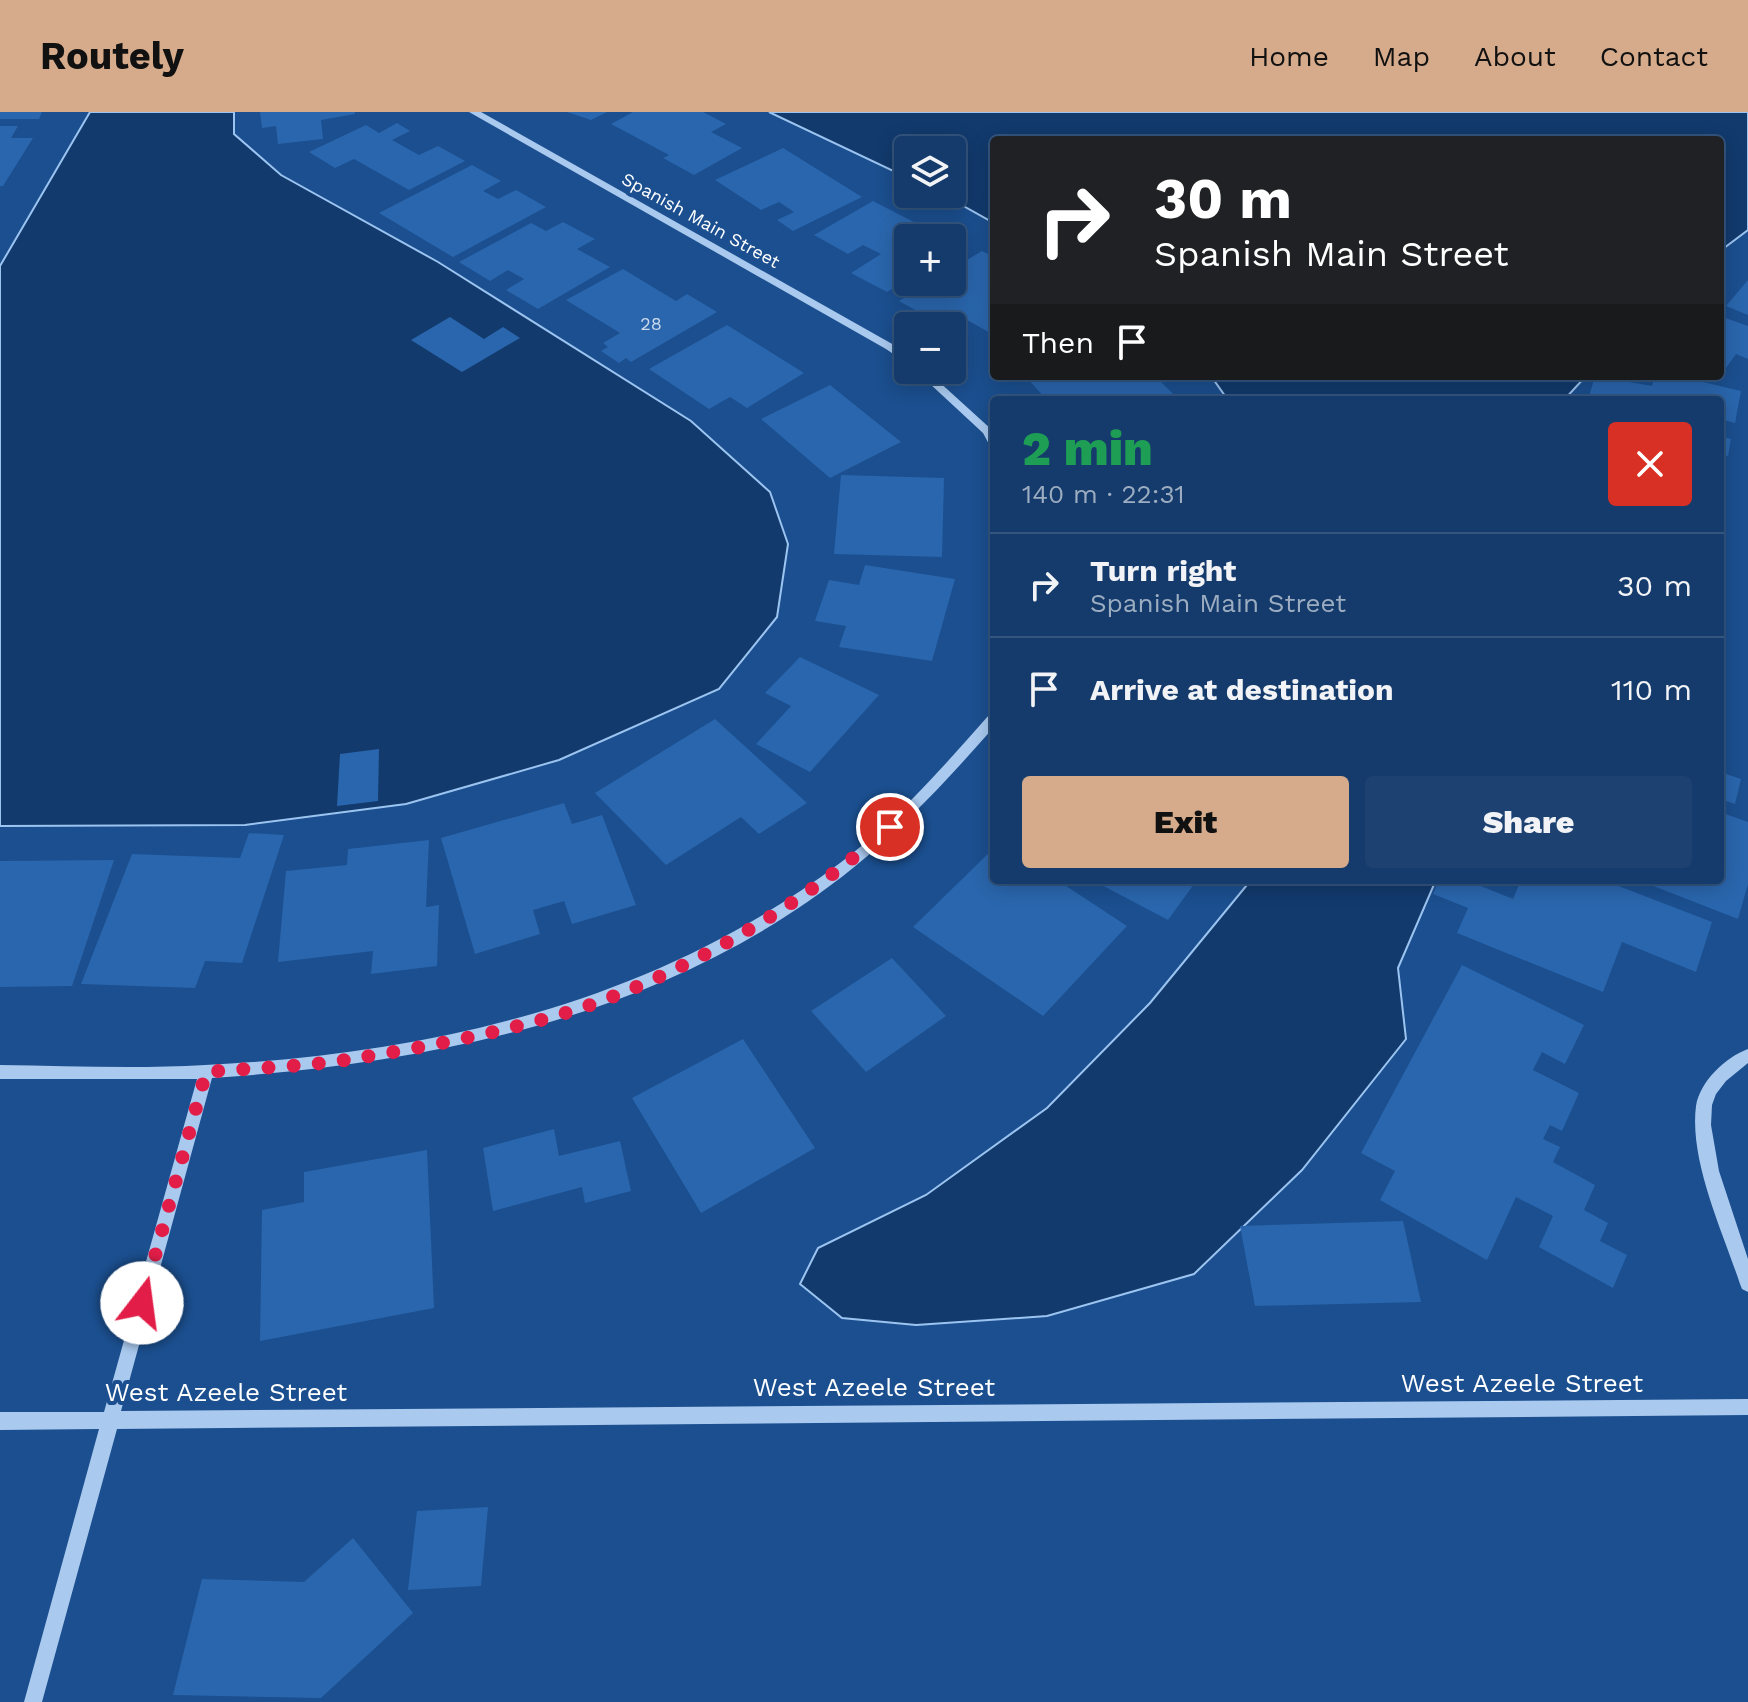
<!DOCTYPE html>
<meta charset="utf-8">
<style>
body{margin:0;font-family:"Work Sans",sans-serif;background:#1d4271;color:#f1f3f6;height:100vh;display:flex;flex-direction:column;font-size:30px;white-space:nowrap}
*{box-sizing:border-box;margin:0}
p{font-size:26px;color:#9dadc1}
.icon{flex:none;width:44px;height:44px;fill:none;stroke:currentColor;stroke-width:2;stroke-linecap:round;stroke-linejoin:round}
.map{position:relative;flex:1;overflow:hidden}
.sheet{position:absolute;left:990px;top:284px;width:734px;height:488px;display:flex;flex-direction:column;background:#143b6b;border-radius:8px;box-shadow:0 4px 20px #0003,0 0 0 2px #33557e}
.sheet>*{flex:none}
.banner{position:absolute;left:990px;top:24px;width:734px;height:244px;border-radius:8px;box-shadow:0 4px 20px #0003,0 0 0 2px #33557e;background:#202124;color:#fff;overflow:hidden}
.tools{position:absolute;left:894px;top:24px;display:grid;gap:16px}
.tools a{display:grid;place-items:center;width:72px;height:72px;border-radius:8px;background:#143b6b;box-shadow:0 4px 20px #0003,0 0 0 2px #33557e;font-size:40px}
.pin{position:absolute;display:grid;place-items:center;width:68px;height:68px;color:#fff;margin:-34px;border:4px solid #fff;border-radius:50%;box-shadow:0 2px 8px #0007}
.me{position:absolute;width:88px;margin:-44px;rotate:15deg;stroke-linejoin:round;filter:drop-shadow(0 0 6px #0008)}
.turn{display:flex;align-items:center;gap:28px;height:168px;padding:0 32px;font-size:36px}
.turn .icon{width:104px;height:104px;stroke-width:2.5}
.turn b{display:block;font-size:56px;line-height:68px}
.then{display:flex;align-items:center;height:76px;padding:0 32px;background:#0003;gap:16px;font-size:30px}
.round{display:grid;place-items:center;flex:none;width:84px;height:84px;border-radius:8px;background:#1d4271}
.head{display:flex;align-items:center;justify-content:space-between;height:136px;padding:0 32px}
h1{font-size:48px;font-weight:800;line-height:60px;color:#1e9e55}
.cta{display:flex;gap:16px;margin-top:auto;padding:16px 32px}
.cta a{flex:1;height:92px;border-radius:8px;background:#d6ab8b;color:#111;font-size:32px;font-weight:800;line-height:92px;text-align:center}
.cta a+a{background:#1d4271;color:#f1f3f6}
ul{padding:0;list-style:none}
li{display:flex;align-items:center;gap:24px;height:104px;padding:0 32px;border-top:2px solid #33557e}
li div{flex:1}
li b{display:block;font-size:30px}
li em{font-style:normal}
header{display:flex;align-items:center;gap:48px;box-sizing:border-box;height:112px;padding:0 40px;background:#d6ab8b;color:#111}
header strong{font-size:38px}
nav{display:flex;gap:44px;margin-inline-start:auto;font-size:28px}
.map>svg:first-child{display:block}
.water{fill:#123a6d;stroke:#9cc4f0;stroke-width:2}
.building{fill:#2a66ad}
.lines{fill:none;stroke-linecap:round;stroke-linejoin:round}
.minor{fill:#a9c9ee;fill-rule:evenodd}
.route{stroke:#e11d48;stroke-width:14;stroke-dasharray:0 25.2}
.labels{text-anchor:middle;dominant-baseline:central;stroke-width:8;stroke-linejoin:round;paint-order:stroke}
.far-street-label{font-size:18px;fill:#fff;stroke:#1b4f8f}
.number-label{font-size:18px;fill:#cad9ea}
.near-street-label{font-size:26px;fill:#fff;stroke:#1b4f8f}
</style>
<header>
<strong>Routely</strong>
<nav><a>Home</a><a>Map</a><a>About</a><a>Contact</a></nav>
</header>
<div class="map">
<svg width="1748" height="1590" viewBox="0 0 1748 1590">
<rect width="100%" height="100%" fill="#1b4f8f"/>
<g class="water">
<path d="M 90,0 L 234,0 L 234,22 L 281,63 L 438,150 L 691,309 L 770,380 L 788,432 L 777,505 L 719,577 L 559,648 L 406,692 L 245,713 L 0,714 L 0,154 Z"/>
<path d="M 769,0 L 1748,0 L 1748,118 L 1720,139 L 1720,28 L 994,28 L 994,111 L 942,82 L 952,82 L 952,38 L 908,38 L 908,66 Z"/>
<path d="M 1211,264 L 1586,264 L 1564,288 L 1228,288 Z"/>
<path d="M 1251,768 L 1436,768 L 1398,856 L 1406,927 L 1302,1058 L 1194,1162 L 1047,1204 L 916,1213 L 842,1206 L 800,1172 L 818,1136 L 926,1083 L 1047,996 L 1150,891 Z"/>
</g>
<g class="building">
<path d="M 0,0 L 42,0 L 39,7 L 0,7 Z"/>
<path d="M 260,0 L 355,0 L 355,2 L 321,8 L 323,27 L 278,32 L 276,14 L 262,16 Z"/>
<path d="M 567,0 L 607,0 L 591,8 Z"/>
<path d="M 633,0 L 703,0 L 726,12 L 711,20 L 742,36 L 694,63 L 663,46 L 669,43 L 611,12 Z"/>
<path d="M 397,11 L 410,19 L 392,28 L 419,43 L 438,34 L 465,49 L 409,78 L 354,47 L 335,56 L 309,40 L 366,13 L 379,21 Z"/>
<path d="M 0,14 L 18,14 L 11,26 L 33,26 L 3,74 L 0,74 Z"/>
<path d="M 783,36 L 862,85 L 793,119 L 777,108 L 794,100 L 779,90 L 761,98 L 715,68 Z"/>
<path d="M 472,53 L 501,69 L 483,79 L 498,87 L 516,78 L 546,95 L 453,145 L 379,101 Z"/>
<path d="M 873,89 L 945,126 L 908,126 L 908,167 L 887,180 L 851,161 L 881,142 L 863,133 L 848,142 L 814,123 Z"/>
<path d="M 563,110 L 595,127 L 577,137 L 610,155 L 538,197 L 506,178 L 524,167 L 508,158 L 490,169 L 459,150 L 531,111 L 546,119 Z"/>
<path d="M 982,139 L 994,145 L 994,223 L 951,199 L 935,209 L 899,189 L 930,170 L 952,170 L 952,157 Z"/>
<path d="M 623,157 L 676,189 L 687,182 L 717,200 L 631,250 L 626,246 L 619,251 L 601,239 L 608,235 L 603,231 L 620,221 L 566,188 Z"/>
<path d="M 1748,168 L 1748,203 L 1726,194 Z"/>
<path d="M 1720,204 L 1748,214 L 1748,247 L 1736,242 L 1720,264 Z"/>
<path d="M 450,205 L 484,227 L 503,215 L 520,226 L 462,260 L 411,228 Z"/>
<path d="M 727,213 L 804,261 L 747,296 L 730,285 L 709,297 L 649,257 Z"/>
<path d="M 1025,264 L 1155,264 L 1174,283 L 1160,288 L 1047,288 Z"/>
<path d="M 1595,264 L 1652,274 L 1655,264 L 1677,264 L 1741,279 L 1735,311 L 1720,307 L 1720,288 L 1588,288 Z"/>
<path d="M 830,273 L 901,330 L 830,366 L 761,307 Z"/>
<path d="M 1720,324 L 1731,327 L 1728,344 L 1720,342 Z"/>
<path d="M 841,363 L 944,366 L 942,445 L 834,442 Z"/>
<path d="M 865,453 L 955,467 L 932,549 L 839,535 L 846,514 L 815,509 L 829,468 L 859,473 Z"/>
<path d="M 800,545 L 879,583 L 810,660 L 756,632 L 791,594 L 765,581 Z"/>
<path d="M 715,607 L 807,691 L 759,722 L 741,705 L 666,753 L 595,681 Z"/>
<path d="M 379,637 L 378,689 L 337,694 L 340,642 Z"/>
<path d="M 1720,660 L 1741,667 L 1735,692 L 1720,687 Z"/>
<path d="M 564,691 L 572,712 L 602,703 L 636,793 L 572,812 L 564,789 L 533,798 L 540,822 L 475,842 L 441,726 Z"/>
<path d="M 1720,700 L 1748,710 L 1748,772 L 1738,807 L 1638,768 L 1720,768 Z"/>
<path d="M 249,721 L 284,723 L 242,851 L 205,849 L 195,876 L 81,872 L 132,742 L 240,746 Z"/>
<path d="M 429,728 L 426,795 L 439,793 L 437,854 L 371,862 L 373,839 L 278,850 L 286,759 L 347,753 L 348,737 Z"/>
<path d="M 994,736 L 994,768 L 1057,768 L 1127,814 L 1043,904 L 913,815 Z"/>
<path d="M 114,748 L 72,874 L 0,875 L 0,749 Z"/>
<path d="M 1092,768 L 1197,768 L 1168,808 Z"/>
<path d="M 1439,768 L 1466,768 L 1513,787 L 1521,768 L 1603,768 L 1712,810 L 1696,860 L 1622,830 L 1603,880 L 1457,821 L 1468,796 L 1433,782 Z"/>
<path d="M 892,846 L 946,904 L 866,960 L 811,899 Z"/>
<path d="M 1462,853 L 1584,913 L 1565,952 L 1542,940 L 1533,958 L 1579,981 L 1562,1019 L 1550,1013 L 1543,1027 L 1560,1035 L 1553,1050 L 1595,1073 L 1584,1098 L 1608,1111 L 1600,1129 L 1627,1143 L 1613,1176 L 1539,1135 L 1553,1104 L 1516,1085 L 1487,1148 L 1380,1088 L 1395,1059 L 1361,1041 Z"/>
<path d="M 743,927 L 815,1036 L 701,1101 L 632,986 Z"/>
<path d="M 554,1017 L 559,1044 L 620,1029 L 631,1079 L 585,1091 L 582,1075 L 493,1099 L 483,1036 Z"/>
<path d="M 427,1038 L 434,1196 L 260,1229 L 262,1098 L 304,1090 L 304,1060 Z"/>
<path d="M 1403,1109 L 1421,1190 L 1255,1194 L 1240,1114 Z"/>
<path d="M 488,1395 L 481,1474 L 408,1478 L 417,1399 Z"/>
<path d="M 353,1426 L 413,1501 L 321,1586 L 173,1583 L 202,1467 L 304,1470 Z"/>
</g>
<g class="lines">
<g class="minor">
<path d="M 469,0 L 481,0 L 894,233 L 908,244 L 908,252 L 886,237 Z"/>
<path d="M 915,258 L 926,258 L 991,317 L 994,322 L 994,335 L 990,334 L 983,321 Z"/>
<path d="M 994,601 L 994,615 C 950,665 905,714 853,756 C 672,902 438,951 212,966 L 121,1299 L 1748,1287 L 1748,1303 L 117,1317 L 42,1590 L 24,1590 L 99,1317 L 0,1318 L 0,1300 L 104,1300 L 197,967 L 0,967 L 0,953 C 68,954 137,957 205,953 C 433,942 655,890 840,751 C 896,709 943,655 989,603 Z"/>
<path d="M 1748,937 L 1748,951 L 1726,969 L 1716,982 L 1712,993 L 1711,1013 L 1719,1059 L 1748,1147 L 1748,1180 L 1742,1177 L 1740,1172 C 1723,1120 1689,1049 1696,994 C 1700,969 1726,945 1748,937 Z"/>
</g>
</g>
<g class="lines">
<path class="route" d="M 142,1191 L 206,960 C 252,956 299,955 345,948 C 428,935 540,914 617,883 C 716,843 810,786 890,715"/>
</g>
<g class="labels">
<g class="far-street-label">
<text transform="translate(701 108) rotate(29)">Spanish Main Street</text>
</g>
<g class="number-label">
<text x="651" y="211">28</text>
</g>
<g class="near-street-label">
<text x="1522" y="1271">West Azeele Street</text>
<text x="874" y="1275">West Azeele Street</text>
<text x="226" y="1280">West Azeele Street</text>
</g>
</g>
</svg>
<div class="tools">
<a><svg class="icon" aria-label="layers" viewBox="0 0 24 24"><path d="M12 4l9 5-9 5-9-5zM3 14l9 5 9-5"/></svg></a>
<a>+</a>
<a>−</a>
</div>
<div class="pin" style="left:890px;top:715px;background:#d93025"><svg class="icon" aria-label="arrive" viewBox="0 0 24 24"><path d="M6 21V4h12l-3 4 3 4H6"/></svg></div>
<svg class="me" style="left:142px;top:1191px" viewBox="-20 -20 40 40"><circle r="19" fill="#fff"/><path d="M0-13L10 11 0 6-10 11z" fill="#e11d48"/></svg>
<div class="banner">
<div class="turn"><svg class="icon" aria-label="right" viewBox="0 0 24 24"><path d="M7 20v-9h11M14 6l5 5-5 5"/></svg><div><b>30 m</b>Spanish Main Street</div></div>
<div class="then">Then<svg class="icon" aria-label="arrive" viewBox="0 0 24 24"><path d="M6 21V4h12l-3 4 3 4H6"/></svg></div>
</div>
<section class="sheet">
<div class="head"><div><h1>2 min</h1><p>140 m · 22:31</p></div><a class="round" style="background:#d93025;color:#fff"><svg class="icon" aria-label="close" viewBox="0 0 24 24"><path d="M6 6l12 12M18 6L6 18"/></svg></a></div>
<ul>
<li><svg class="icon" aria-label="right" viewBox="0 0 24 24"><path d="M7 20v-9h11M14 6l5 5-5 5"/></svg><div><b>Turn right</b><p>Spanish Main Street</p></div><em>30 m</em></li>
<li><svg class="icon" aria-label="arrive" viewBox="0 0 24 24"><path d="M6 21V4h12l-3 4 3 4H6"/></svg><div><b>Arrive at destination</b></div><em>110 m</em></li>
</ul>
<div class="cta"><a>Exit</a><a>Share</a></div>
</section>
</div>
